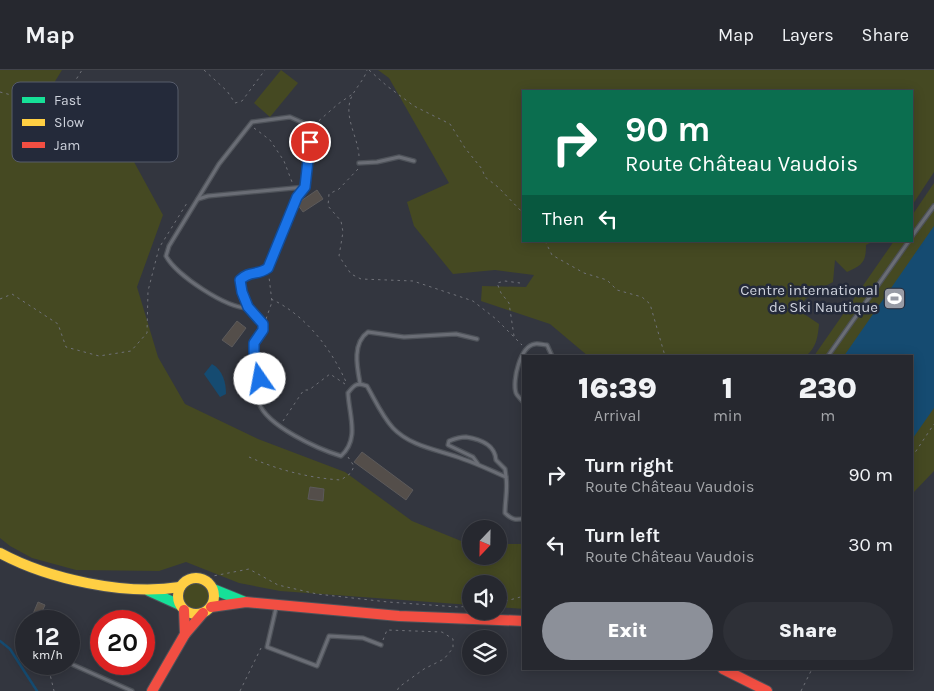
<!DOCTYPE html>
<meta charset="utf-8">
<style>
body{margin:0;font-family:Karla,sans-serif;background:#2e3037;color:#f1f3f6;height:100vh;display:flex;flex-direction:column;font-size:19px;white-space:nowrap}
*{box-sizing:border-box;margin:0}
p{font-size:16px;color:#a4a6aa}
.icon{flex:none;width:28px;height:28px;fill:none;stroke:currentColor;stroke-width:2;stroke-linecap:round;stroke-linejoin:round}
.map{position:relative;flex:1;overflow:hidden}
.side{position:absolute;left:522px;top:285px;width:391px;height:315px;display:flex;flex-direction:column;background:#26282f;border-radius:0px;box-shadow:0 2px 12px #0003,0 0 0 1px #42444b}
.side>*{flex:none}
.hud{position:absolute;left:522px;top:20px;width:391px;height:152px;border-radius:0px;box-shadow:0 2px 12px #0003,0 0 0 1px #42444b;background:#0b6e4f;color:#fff;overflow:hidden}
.needle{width:32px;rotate:202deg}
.fabs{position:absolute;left:462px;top:450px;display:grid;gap:10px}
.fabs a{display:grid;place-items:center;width:45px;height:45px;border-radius:50%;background:#26282f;box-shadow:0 2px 12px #0003,0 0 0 1px #42444b;font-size:25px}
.speed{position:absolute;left:15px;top:540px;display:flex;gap:10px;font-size:25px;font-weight:700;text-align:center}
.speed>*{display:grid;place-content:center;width:65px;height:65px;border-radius:50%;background:#26282f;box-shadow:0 2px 12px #0003,0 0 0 1px #42444b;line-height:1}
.speed small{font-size:12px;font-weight:400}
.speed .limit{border:8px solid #d22;background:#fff;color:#111}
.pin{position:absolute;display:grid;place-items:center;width:42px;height:42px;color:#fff;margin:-21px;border:2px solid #fff;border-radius:50%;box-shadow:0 1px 5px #0007}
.me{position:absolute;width:55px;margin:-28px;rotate:348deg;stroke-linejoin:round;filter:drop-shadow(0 0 4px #0008)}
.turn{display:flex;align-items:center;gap:18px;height:105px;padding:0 20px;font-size:22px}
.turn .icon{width:65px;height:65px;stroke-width:2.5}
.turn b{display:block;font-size:35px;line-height:42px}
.then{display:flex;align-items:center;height:48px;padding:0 20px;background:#0003;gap:10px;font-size:19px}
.eta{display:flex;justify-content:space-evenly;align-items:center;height:85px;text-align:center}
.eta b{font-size:30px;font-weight:800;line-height:35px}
.button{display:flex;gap:10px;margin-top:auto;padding:10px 20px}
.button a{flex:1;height:58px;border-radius:30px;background:#8c9099;color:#fff;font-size:20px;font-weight:800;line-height:58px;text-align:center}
.button a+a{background:#2e3037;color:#f1f3f6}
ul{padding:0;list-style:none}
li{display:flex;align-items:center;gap:15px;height:70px;padding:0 20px}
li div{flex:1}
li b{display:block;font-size:19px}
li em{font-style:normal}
header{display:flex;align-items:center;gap:30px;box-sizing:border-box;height:70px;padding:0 25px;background:#26282f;border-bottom:1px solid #42444b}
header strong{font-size:24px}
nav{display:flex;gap:28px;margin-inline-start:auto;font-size:18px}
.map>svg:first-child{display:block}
.green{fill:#454922}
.water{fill:#154b71}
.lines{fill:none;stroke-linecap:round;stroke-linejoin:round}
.stream{stroke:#154b71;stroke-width:2.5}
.building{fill:#544e4a;stroke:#5c5a5b}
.lane-casing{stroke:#4e5259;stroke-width:5.5}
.fast-casing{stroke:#4e5259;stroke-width:12}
.slow-casing{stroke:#4e5259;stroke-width:12}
.jam-casing{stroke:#4e5259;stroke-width:12}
.path{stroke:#707279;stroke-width:1;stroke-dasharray:2.5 4;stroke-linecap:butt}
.lane{stroke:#6a6d75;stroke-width:3}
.fast{stroke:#16e098;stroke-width:10}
.slow{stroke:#ffcf43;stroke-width:10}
.jam{stroke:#f24e42;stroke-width:10}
.route-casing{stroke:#114b97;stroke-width:12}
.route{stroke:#1a73e8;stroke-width:9}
.labels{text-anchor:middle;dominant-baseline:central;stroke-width:5;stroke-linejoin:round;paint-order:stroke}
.poi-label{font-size:15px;fill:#ced2dc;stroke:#242a3a;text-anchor:end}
.key{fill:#242a3a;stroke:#575c6b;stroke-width:1}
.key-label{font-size:14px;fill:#ced2dc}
</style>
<header>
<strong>Map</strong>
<nav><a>Map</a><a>Layers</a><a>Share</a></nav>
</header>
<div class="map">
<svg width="934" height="621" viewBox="0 0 934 621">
<rect width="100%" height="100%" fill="#33363f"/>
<g class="green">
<path d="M 0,0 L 62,0 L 54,13 L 69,53 L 121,68 L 163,145 L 137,217 L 158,287 L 185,334 L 258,369 L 345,402 L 412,451 L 471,475 L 471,486 L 499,486 L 499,474 L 524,474 L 524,539 L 499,537 L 499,514 L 471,514 L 471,535 L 280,521 L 239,513 L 186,492 L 159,501 L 76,500 L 32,488 L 10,476 L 0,468 Z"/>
<path d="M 281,0 L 298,13 L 270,47 L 254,33 Z"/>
<path d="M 378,0 L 934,0 L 934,102 L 913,134 L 912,21 L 524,21 L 524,171 L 874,171 L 866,175 C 866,193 862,195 847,202 L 835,190 L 833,212 C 818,220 802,228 795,243 L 801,242 L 819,254 C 818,267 816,278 806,286 L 588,286 L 550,254 L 481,231 L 482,216 L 526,217 L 534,205 L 495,200 L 453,204 L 414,156 L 407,132 L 449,113 L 389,8 Z"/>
<path d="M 934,113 L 934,401 L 913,423 L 912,286 L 814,286 L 894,171 L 912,171 L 913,144 Z"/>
<circle cx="196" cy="526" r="14"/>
</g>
<g class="water">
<path d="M 934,156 L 934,338 L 913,368 L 912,286 L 844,286 Z"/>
<path d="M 212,294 C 223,300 226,313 226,324 L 220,327 L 204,304 Z"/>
</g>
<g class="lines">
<path class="stream" d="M 0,571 L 10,579 L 37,621"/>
</g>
<g class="building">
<path d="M 317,120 L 323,129 L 303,142 L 298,135 L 298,133 Z"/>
<path d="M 237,251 L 246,258 L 232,277 L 222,270 Z"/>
<path d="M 362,382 L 413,420 L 406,430 L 354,392 Z"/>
<path d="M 310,417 L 324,419 L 323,431 L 308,429 Z"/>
<path d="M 38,532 L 45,535 L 38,551 L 30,551 Z"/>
</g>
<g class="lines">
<defs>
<g id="lane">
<path d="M 359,93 L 377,92 L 399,87 L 414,91"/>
<path d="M 198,129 L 208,126 L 305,117"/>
<path d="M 912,166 L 934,136"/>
<path d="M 249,238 C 227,239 176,205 166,186 L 169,176 L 219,94 L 252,52 L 290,47 L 308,55 L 311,63 L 305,117 L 297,127 L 268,199 C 257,206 250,201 240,210 C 241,219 243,227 247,235 C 251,243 262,247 263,256 C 264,264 254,269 254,276 C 254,287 258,296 260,306 C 261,315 256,325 259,333 C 267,356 318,379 341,386 C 360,369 349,345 348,323 C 354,315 357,312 367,316 C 375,330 382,346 393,358 C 411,377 440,380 463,389 C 478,394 492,401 506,407 C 508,419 505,430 505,443 C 511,449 516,451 524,448"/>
<path d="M 828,286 L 909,171"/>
<path d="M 360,313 C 357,297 352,273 368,262 L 404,267 L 456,264 L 477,269"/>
<path d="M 524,333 C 522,330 517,326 516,323 C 512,311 520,276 535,274 C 538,273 543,275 547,275 L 552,286"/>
<path d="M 478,394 L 473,387 L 448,375 L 449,371 C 454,369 461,367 466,367 C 480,369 495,375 496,390 L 505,399 L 506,407"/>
<path d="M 276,538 L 267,577 L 317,596 L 329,566 L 363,568 L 381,575"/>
<path d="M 69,593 L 132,621"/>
<path d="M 48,595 L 50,594"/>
</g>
<g id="fast">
<path d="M 213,519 L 245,532"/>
<path d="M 149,521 L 180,535"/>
</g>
<g id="slow">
<path d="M 0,483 C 48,509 126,526 180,517"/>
<circle cx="196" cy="526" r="18"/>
</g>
<g id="jam">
<path d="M 211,537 L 246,532 L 399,546 L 524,551"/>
<path d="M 184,540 L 185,564"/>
<path d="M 723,599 L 767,621"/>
<path d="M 152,621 L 185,564 L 203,543"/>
</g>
</defs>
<use href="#lane" class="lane-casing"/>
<use href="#fast" class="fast-casing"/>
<use href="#slow" class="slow-casing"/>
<use href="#jam" class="jam-casing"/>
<g class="path">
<path d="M 204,0 L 227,21 L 235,33 L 242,31 L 265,0"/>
<path d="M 369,0 L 387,16 L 414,36 L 450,54 L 465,78 L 482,99 L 485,107 L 498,117 L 524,144"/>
<path d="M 0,22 L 41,33 L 55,35 L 67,24 L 82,0"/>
<path d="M 314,55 L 338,34 L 354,23"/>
<path d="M 254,58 L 270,70 L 284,91 L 292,112"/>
<path d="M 359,86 C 358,68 345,49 350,31 C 353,20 364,11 367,0"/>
<path d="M 358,99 L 339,119 L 329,124 L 328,136 L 341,151 L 343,162 L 339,186 L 351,204 L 361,209 L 413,211 L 473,231 L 496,249 L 522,275"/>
<path d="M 545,171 L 552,185 L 584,203 L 607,210 L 617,220 L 642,227 L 650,234 L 665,286"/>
<path d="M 0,229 L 12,224 L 58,254 L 66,277 L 99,286 L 131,281 L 147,263 L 148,221 L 159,178 L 187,133"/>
<path d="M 271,229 C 306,245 332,280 347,314"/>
<path d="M 266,249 L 272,232 L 269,207"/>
<path d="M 514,266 L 509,233 L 501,223 L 497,213 L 505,211 L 520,213"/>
<path d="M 283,351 L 301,324 L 304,320 L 309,320 L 330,304 L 345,314"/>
<path d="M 249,387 C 278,400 309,408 341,410 L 351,403 L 354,396 L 348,387"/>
<path d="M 912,387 L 934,354"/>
<path d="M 210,510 L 213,506 L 249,499 L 278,515 L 317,524 L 388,532 L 458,537 L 471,536"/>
<path d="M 499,533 L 524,526"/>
<path d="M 383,570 L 387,560 L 442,562 L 453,569 L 453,578 L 444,589 L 424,599 L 399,617 L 397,621"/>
<path d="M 49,600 L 54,621"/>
<path d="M 240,621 L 261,578"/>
<path d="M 801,621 L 812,599"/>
</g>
<use href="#lane" class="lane"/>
<use href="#fast" class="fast"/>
<use href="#slow" class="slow"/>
<use href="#jam" class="jam"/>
</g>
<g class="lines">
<defs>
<path id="route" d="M 260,309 L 254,282 L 254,273 L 263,260 L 263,254 L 248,237 L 242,222 L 240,210 C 250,200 257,206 268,198 L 297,127 L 305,117 L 310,72"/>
</defs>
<use href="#route" class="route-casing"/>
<use href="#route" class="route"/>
</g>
<defs>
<symbol id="stadium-square" viewBox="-11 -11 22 22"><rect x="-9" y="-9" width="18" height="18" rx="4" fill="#989ba5" stroke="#242a3a"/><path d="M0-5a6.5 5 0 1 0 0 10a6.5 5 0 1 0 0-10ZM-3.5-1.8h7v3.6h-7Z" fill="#fff"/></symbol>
</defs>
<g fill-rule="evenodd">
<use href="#stadium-square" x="882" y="216" width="25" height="25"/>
</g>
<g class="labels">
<g class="poi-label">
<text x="878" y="220">Centre international<tspan x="878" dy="17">de Ski Nautique</tspan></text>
</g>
</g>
<rect x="12" y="12" width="166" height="80" rx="8" class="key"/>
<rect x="22" y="27" width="23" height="6" fill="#16e098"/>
<rect x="22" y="49" width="23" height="7" fill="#ffcf43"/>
<rect x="22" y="72" width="23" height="6" fill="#f24e42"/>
<g class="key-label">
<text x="54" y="35">Fast</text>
<text x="54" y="57">Slow</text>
<text x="54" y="80">Jam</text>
</g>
</svg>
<div class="fabs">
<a><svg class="needle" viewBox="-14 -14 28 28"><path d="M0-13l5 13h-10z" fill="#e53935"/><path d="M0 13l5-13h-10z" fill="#a4a6aa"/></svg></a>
<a><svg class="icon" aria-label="sound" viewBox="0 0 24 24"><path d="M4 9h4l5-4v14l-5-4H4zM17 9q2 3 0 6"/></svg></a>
<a><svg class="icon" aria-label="layers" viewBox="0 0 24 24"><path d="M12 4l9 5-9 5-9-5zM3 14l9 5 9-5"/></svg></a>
</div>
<div class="speed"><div>12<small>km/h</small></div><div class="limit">20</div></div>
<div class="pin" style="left:310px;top:72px;background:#d93025"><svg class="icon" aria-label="arrive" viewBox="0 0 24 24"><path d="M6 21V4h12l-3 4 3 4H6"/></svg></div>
<svg class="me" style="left:260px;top:309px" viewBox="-20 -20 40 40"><circle r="19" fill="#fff"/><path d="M0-13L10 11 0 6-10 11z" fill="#1a73e8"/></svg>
<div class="hud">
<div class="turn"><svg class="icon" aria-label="right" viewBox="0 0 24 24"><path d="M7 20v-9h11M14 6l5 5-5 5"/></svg><div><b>90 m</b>Route Château Vaudois</div></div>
<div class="then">Then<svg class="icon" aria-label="left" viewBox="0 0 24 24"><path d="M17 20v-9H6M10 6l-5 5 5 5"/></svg></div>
</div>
<section class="side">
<div class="eta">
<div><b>16:39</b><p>Arrival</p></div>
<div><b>1</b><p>min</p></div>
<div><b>230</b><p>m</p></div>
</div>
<ul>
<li><svg class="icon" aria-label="right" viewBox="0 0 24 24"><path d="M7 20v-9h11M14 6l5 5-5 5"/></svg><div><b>Turn right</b><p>Route Château Vaudois</p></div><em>90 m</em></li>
<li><svg class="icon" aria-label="left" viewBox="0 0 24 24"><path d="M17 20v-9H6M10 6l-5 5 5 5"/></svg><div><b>Turn left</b><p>Route Château Vaudois</p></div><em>30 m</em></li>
</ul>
<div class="button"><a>Exit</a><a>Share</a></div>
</section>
</div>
